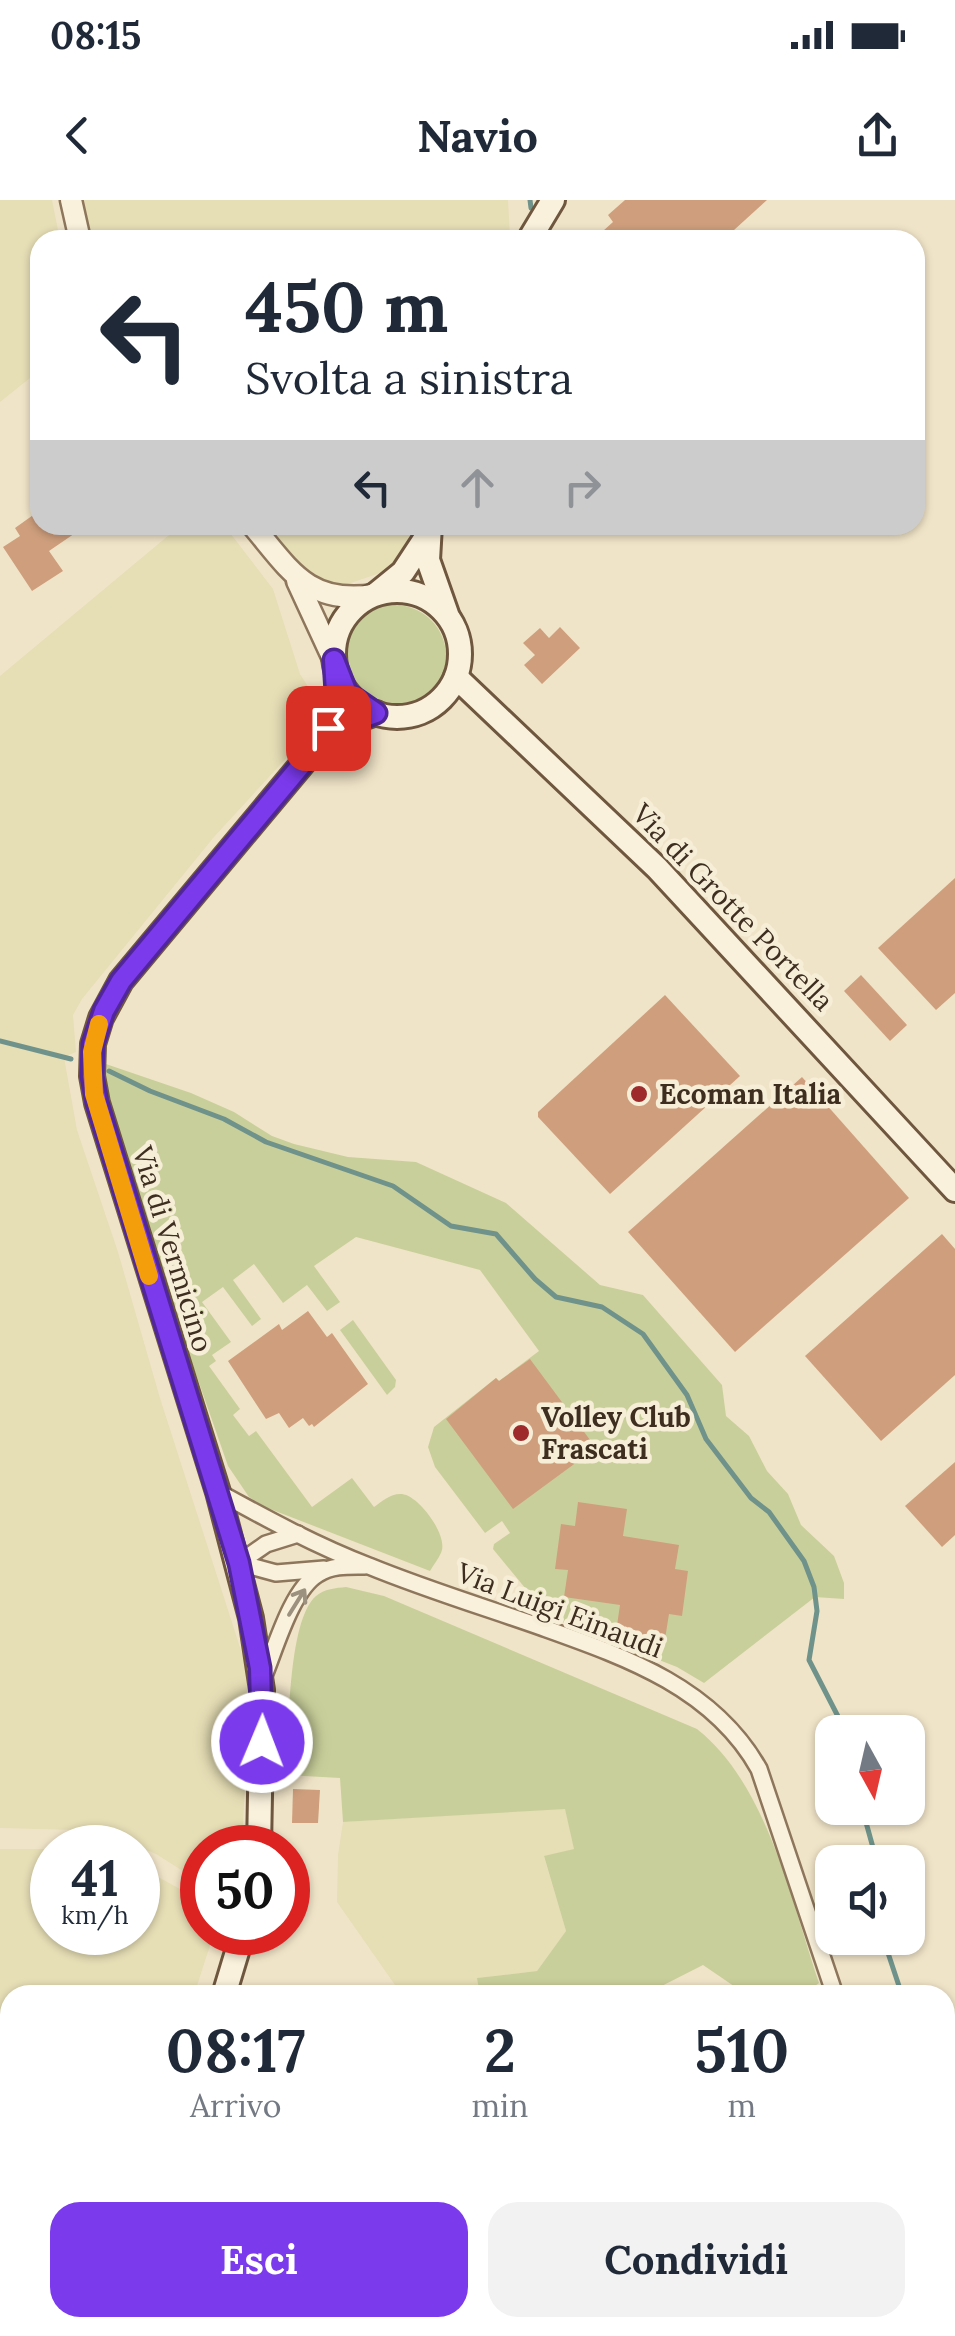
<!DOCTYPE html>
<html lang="it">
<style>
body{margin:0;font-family:Lora,serif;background:#f2f2f3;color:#1f2937;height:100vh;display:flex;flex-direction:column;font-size:38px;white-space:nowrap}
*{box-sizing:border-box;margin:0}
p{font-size:32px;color:#747a83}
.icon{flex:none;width:55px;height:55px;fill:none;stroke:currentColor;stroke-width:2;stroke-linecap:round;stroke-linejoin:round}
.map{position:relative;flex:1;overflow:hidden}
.sheet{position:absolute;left:0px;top:1785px;width:955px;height:352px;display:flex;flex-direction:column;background:#fff;border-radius:30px 30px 0 0;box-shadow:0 2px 8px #0004}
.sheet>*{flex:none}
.guide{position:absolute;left:30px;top:30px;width:895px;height:305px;border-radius:30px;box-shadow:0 2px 8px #0004;background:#fff;color:#1f2937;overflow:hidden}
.needle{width:65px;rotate:172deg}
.tools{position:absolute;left:815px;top:1515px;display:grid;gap:20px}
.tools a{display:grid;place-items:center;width:110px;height:110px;border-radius:20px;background:#fff;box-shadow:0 2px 8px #0004;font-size:50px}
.speed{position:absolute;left:30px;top:1625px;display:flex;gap:20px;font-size:50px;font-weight:700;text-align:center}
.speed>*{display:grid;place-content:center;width:130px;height:130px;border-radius:50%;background:#fff;box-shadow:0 2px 8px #0004;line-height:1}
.speed small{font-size:25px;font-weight:400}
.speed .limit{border:15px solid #d22;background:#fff;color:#111}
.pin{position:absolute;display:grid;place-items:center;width:85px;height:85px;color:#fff;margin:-42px;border-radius:20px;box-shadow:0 5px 15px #0006}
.me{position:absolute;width:110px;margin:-55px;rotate:1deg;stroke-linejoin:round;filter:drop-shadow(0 0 8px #0008)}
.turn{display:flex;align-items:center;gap:35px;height:210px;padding:0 50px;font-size:45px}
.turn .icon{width:130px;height:130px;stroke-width:2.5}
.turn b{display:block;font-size:70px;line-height:85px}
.lanes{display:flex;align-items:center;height:95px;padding:0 50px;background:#0003;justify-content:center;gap:50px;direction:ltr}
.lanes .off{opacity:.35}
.eta{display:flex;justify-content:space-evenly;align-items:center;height:170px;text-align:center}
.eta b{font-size:60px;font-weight:800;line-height:70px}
.primary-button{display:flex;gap:20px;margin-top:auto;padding:20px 50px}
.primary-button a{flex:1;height:115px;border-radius:30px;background:#7c3aed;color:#fff;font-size:40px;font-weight:800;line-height:115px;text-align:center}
.primary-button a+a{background:#f2f2f3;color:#1f2937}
.status{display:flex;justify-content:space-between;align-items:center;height:70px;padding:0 50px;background:#fff;direction:ltr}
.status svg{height:28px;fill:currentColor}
header{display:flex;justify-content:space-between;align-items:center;height:130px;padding:0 50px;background:#fff;font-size:45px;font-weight:800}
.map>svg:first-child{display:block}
.farmland{fill:#e6deb5}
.green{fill:#c9cf9b}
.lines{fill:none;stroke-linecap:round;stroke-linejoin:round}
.stream{stroke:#6f938a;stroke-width:5}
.building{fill:#cf9f7d}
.minor-casing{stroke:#8d765c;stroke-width:20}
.tertiary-casing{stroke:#8d765c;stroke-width:25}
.secondary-casing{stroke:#6f573f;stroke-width:28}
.minor{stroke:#faf1dc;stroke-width:15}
.tertiary{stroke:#faf1dc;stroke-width:20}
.secondary{stroke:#faf1dc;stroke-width:22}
.oneway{stroke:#9c907e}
.route-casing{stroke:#51269a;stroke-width:25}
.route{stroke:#7c3aed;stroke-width:18}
.slow{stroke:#f59e0b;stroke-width:18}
.poi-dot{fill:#9e2a2b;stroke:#f7eed8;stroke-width:4}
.labels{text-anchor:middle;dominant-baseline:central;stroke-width:9;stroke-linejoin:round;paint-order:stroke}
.street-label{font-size:28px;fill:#3d2e20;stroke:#f7eed8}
.poi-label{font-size:28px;font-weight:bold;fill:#3d2e20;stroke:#f7eed8;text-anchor:start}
</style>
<div class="status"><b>08:15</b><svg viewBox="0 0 49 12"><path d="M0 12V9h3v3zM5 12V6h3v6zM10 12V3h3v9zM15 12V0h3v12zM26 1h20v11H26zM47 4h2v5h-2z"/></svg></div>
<header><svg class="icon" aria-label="back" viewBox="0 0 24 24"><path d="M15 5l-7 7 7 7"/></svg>Navio<svg class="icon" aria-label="share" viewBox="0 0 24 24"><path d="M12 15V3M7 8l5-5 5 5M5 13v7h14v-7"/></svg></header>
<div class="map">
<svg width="955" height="2136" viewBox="0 0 955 2136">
<rect width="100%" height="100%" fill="#f0e4c8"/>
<g class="farmland">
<path d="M 0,0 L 52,0 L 60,40 L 40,40 L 40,170 L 0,202 Z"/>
<path d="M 84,0 L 508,0 L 510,37 L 508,40 L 91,40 Z"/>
<path d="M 181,325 L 224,325 L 273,389 L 300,474 L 323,510 L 313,529 L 214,637 L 82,799 L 73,815 L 76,852 L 64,857 L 77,930 L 118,1052 L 160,1198 L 245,1463 L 249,1496 L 242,1647 L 202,1648 L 202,1683 L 156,1654 L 110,1635 L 76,1630 L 0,1628 L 0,476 Z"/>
<path d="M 264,325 L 414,325 L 405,356 L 392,369 L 333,389 L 319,389 Z"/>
<path d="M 565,1608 L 575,1649 L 544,1657 L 566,1731 L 537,1771 L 478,1778 L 479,1795 L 402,1795 L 337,1702 L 338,1655 L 343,1622 Z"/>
<path d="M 0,1649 L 52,1649 L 52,1732 L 138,1732 L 138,1666 L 202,1701 L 202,1732 L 214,1733 L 194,1795 L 10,1795 L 10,1997 L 0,1990 Z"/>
</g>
<g class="green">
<circle cx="395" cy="456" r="51"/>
<path d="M 103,863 L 191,893 L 234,912 L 272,936 L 294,944 L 348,957 L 416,962 L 506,1003 L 600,1085 L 643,1095 L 722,1185 L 726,1216 L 749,1236 L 767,1271 L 788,1294 L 801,1325 L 834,1356 L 844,1383 L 844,1399 L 815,1397 L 704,1483 L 677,1467 L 549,1417 L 493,1349 L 494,1344 L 510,1333 L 502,1321 L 485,1333 L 435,1267 L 428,1247 L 434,1227 L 496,1178 L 499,1181 L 539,1151 L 480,1070 L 356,1037 L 314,1066 L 340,1102 L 327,1111 L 307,1085 L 283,1103 L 254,1064 L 233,1080 L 261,1119 L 252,1126 L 223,1087 L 202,1102 L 231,1142 L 212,1155 L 216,1161 L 209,1166 L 240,1209 L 233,1215 L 249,1236 L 256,1231 L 312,1307 L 352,1278 L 374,1307 C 382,1301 391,1293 402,1294 C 419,1296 446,1333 442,1350 C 440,1357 434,1364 430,1371 L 265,1307 L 249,1297 L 228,1266 L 115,942 Z"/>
<path d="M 353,1120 L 396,1180 L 395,1187 L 387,1195 L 340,1130 Z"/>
<path d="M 346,1387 L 384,1396 L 697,1529 C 767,1584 791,1700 819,1783 L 802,1795 L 747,1795 L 703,1765 L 644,1795 L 480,1795 L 477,1778 L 537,1771 L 566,1731 L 544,1656 L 574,1649 L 565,1609 L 343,1622 L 340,1578 L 286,1575 C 289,1536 287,1421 316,1396 C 324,1389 336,1388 346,1387 Z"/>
</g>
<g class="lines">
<g class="stream">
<path d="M 530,0 L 531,8"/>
<path d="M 0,841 L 71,859"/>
<path d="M 109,871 L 150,891 L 224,919 L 266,942 L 393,986 L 451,1026 L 496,1034 L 535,1079 L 556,1097 L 602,1107 L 643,1134 L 687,1195 L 706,1239 L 751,1298 L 769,1312 L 804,1361 L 814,1387 L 817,1411 L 809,1460 L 846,1532"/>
<path d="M 862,1608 L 877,1662"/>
<path d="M 883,1738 L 902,1795"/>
<path d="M 945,1858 L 955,1865"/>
</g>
</g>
<g class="building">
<path d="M 625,0 L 767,0 L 723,40 L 593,40 L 613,22 L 608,15 Z"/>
<path d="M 36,313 L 40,325 L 87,325 L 49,351 L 63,371 L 32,391 L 3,347 L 20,336 L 15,328 Z"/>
<path d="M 560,427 L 580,448 L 542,484 L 524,465 L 535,455 L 523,443 L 540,428 L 549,438 Z"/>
<path d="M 955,678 L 955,793 L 936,810 L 878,748 Z"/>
<path d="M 861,775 L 907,825 L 890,841 L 844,791 Z"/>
<path d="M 665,795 L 740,876 L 610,994 L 538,917 L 538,912 Z"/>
<path d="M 802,877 L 909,998 L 735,1152 L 628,1032 Z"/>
<path d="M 942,1034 L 955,1049 L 955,1175 L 881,1241 L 805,1156 Z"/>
<path d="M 308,1111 L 327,1137 L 332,1133 L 368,1184 L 314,1227 L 312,1224 L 309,1226 L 303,1218 L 289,1228 L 279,1213 L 266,1219 L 228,1161 L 279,1124 L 282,1130 Z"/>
<path d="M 530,1159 L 596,1248 L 513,1309 L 446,1219 L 496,1178 L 499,1181 Z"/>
<path d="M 955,1262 L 955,1335 L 942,1347 L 905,1306 Z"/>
<path d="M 578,1302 L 627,1309 L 623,1336 L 679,1345 L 675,1369 L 688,1371 L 682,1416 L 669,1414 L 665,1439 L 616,1432 L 620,1405 L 564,1397 L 568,1370 L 555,1369 L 561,1324 L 575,1326 Z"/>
<path d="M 293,1589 L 320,1590 L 318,1623 L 292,1623 Z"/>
</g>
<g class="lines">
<defs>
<g id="minor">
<path d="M 218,1292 C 267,1319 317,1346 369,1366 C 425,1389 484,1407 541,1427 C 625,1457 713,1487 759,1569 L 835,1795"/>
<path d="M 239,1363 L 276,1373 L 324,1369"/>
<path d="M 239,1363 L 266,1344 L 298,1334"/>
<path d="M 263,1478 C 275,1450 291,1390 318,1374 C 332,1365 349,1366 365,1366"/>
<path d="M 945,1985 L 955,1994"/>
<path d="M 945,2005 L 955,2015"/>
</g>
<g id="tertiary">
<path d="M 71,0 L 80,40"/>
<path d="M 252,325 C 290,370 308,405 374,395"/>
<path d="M 297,381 L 334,461"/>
</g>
<g id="secondary">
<path d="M 529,40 L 553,0"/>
<path d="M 430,325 L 428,360 L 447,414"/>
<circle cx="397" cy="454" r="63"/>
<path d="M 376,394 L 403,372 L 426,337"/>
<path d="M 456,477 L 657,668 L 955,990"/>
<path d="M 259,1648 L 262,1490 L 251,1418 L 218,1292 L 97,903 L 92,876 L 93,844 L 101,818 L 121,781 L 323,539 L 345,524 L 376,513"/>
<path d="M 224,1795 L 243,1732"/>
<path d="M 83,2136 L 88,2128"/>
</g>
</defs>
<use href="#minor" class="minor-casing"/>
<use href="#tertiary" class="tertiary-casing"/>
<use href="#secondary" class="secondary-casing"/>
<use href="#minor" class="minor"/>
<use href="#tertiary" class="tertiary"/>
<use href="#secondary" class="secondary"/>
</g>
<defs><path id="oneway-shaft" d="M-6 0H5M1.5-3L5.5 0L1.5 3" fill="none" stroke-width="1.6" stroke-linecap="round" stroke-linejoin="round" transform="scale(2.5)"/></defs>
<use class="oneway" href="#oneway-shaft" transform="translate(297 1402) rotate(-58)"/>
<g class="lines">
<defs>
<path id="route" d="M 262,1542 L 260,1468 L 239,1363 L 97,903 L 92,876 L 93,844 L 104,811 L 121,781 L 323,539 L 345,524 L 376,513 L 347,493 L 334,460 L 336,492 L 328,528"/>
</defs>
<use href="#route" class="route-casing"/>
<use href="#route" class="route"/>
<path class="slow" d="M 99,824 L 92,852 L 94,894 L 149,1076"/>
</g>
<g class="poi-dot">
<circle cx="639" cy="894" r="10"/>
<circle cx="521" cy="1233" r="10"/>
</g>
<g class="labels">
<g class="street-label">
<text transform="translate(733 707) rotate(46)">Via di Grotte Portella</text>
<text transform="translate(173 1049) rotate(73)">Via di Vermicino</text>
<text transform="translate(560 1410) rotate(21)">Via Luigi Einaudi</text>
</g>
<g class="poi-label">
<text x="659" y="894">Ecoman Italia</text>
<text x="541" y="1217">Volley Club<tspan x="541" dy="32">Frascati</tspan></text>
</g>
</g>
</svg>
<div class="tools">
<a><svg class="needle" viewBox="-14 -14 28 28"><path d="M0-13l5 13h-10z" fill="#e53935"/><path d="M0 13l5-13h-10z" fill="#747a83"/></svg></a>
<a><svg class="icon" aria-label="sound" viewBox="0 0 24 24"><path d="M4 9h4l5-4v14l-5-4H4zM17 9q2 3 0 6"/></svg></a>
</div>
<div class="speed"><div>41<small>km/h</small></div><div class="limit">50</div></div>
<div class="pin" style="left:328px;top:528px;background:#d93025"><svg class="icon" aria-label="arrive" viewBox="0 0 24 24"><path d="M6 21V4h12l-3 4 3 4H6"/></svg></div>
<svg class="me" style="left:262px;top:1542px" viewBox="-20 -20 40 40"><circle r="17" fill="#7c3aed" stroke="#fff" stroke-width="3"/><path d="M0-11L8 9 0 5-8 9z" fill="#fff"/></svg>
<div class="guide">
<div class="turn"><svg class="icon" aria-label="left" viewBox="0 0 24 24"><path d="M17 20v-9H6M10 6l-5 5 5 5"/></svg><div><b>450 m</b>Svolta a sinistra</div></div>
<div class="lanes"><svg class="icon" aria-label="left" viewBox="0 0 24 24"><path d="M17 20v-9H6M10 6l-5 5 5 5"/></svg><svg class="icon off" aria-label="ahead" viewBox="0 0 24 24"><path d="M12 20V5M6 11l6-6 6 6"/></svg><svg class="icon off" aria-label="right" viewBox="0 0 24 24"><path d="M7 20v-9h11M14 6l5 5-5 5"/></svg></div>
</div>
<section class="sheet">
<div class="eta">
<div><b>08:17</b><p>Arrivo</p></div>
<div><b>2</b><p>min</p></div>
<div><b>510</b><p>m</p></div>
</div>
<div class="primary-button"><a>Esci</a><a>Condividi</a></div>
</section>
</div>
